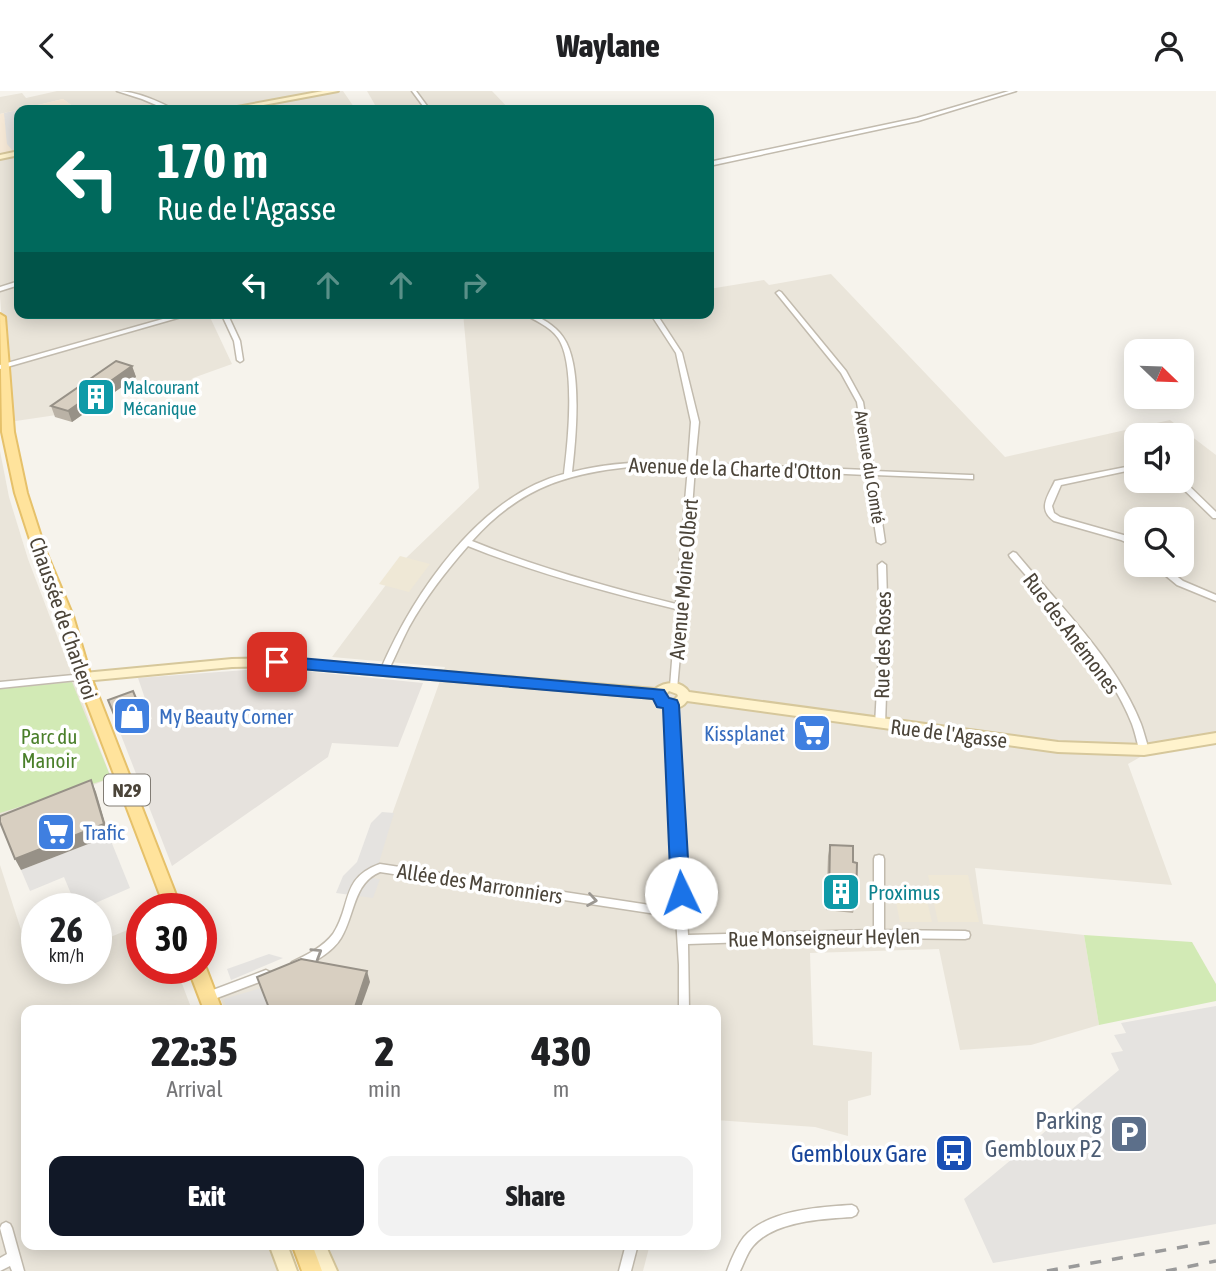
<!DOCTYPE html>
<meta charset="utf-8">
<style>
body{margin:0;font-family:"Asap Condensed",sans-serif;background:#f2f2f2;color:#202124;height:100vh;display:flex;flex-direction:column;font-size:26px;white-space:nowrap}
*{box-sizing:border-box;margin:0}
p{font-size:23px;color:#757577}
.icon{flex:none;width:38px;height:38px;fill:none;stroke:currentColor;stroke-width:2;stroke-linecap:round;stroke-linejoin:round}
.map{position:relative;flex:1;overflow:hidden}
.panel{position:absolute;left:21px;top:914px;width:700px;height:245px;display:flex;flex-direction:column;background:#fff;border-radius:14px;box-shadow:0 4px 18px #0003}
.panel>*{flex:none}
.top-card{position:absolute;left:14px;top:14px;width:700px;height:214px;border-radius:14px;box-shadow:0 4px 18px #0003;background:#00695c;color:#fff;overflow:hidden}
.needle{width:46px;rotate:113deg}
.tools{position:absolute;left:1124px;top:248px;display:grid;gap:14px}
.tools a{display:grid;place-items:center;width:70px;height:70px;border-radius:14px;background:#fff;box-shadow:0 4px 18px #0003;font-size:35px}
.speed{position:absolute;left:21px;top:802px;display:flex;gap:14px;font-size:35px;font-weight:700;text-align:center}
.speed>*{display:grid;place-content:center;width:91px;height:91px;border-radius:50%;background:#fff;box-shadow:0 4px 18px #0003;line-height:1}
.speed small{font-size:18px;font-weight:400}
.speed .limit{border:10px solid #d22;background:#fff;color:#111}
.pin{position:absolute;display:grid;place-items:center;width:60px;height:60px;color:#fff;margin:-30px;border-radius:14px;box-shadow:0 4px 10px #0006}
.me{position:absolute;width:77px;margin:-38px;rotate:357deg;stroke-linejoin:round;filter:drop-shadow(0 0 5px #0008)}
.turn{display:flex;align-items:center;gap:24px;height:147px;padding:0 28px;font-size:32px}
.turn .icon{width:91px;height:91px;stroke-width:2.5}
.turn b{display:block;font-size:49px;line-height:60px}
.lanes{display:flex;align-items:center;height:66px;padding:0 28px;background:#0003;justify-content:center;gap:35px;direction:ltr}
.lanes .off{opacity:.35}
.eta{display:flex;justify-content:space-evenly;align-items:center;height:119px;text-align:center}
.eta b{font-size:42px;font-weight:800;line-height:49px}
.button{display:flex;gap:14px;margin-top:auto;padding:14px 28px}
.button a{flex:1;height:80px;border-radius:14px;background:#111827;color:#fff;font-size:28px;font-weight:800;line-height:80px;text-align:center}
.button a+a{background:#f2f2f2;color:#202124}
header{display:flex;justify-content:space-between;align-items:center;height:91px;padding:0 28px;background:#fff;font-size:32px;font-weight:800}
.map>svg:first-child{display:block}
.residential{fill:#eae5da;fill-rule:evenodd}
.commercial{fill:#f7ead8}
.industrial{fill:#e6e2dd}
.education{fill:#efe8d6}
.green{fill:#d2eab5}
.parking{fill:#e5e3e0}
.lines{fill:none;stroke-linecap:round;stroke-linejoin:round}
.street-casing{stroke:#c2bbae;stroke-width:3}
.secondary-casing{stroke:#d6c79b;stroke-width:4}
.primary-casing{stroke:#e6c16a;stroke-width:4}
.street{fill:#fff;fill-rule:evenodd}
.secondary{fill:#fff3cd;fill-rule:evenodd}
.primary{fill:#ffe39c;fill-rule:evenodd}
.rail{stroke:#9a9a9a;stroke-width:3.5;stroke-dasharray:11 11;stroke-linecap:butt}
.wall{fill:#bab2a6}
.shaded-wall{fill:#979187}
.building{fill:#d8cfc1;stroke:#979187;stroke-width:2}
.oneway{stroke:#9c9892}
.route{fill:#1a73e8;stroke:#114b97;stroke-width:2}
.labels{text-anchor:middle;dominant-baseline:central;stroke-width:7;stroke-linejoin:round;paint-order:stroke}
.far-culture-label{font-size:18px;fill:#0d838f;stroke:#fff;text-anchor:start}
.far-street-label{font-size:18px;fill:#4b4439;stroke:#fff}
.shield{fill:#fff;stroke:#817c74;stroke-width:2}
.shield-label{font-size:19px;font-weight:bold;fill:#4b4439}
.street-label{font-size:21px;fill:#4b4439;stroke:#fff}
.shop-label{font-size:21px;fill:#366cbe;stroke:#fff;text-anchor:start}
.park-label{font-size:21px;fill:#4a7f2a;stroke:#fff}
.culture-label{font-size:21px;fill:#0d838f;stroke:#fff;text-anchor:start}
.near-service-label{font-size:24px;fill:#4e5e75;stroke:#fff;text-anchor:end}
.near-transit-label{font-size:24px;fill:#164399;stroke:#fff;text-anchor:end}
</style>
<header><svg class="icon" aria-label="back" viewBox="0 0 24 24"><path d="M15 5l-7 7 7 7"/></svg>Waylane<svg class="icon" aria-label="person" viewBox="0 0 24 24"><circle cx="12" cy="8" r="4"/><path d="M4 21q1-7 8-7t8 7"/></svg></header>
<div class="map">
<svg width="1216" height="1180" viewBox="0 0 1216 1180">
<rect width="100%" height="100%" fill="#f6f3ec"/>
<g class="residential">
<path d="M 57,0 L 343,0 L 356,19 L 78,19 L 63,8 L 0,23 L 0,6 L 22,2 L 26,7 Z"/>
<path d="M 367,0 L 492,0 L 510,19 L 378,19 Z"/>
<path d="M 19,64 L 19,222 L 208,222 L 232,273 L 193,287 L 178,302 L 120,286 L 63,323 L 9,331 L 0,205 L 0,68 Z"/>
<path d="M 831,183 L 1005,366 L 1170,329 L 1216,364 L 1216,649 L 1149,661 L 1128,673 L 1172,794 L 975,777 L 983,833 L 1084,844 L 1099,934 L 1031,954 L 960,959 L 939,858 L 810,862 L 813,954 L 872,961 L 871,1004 L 848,1010 L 848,1045 L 815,1036 L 716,1029 L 716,919 L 225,919 L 220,907 L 301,875 L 336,856 L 357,795 L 372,779 L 445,576 L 332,566 L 406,467 L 479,397 L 463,222 L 709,222 L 709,198 L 764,189 L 769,194 ZM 1136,345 L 1181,345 L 1181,390 L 1136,390 ZM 1136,429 L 1181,429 L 1181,474 L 1136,474 Z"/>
<path d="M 0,360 L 9,406 L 28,468 L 111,687 L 0,731 Z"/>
<path d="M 0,774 L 25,851 L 37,856 L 37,877 L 96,877 L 96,852 L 142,833 L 142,877 L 176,877 L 192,919 L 26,919 L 26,1153 L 273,1153 L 283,1180 L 0,1180 Z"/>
<path d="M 317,1153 L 650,1153 L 643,1180 L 327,1180 Z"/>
</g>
<path class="commercial" d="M 63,8 L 78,19 L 19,19 L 19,61 L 0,63 L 0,23 Z"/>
<path class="industrial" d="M 274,577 L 423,592 L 398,656 L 332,652 L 328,666 L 172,775 L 119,639 L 152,628 L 138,587 Z"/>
<g class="education">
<path d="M 400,465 L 430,473 L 409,501 L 379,493 Z"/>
<path d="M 928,784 L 968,784 L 979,831 L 938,831 Z"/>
<path d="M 894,801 L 915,801 L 917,810 L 927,810 L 932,831 L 900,831 Z"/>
</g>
<g class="green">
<path d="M 72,591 L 111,687 L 0,722 L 0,598 Z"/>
<path d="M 1084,844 L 1192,851 L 1216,893 L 1216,910 L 1099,934 Z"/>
</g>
<g class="parking">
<path d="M 26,17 L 28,19 L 19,19 L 19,59 L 14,61 L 7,53 L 4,22 Z"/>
<path d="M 382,721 L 394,722 L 377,778 L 365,786 L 380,788 L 373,807 L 336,802 L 343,785 L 357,771 L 371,732 Z"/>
<path d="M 109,745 L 130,797 L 84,817 L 77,817 L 64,786 L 30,800 L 21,779 Z"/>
<path d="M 269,863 L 283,867 L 231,889 L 227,878 Z"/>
<path d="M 261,897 L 269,919 L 227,919 L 224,908 Z"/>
<path d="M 1216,915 L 1216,1133 L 993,1172 L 964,1108 L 1119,979 L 1111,962 L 1123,960 L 1114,944 L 1126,942 L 1121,932 Z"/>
</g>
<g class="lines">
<defs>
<g id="street">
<path d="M 117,0 C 136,0 158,10 175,19 L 168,19 L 142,8 Z"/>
<path d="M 412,0 L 416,0 L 430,19 L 426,19 Z"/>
<path d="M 1009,0 L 1016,0 L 918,30 L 709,75 L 709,71 L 917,27 Z"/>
<path d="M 19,190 L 19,194 L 0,200 L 0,196 Z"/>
<path d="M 779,200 L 781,201 L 846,280 L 863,311 L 874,380 L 970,384 L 973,384 L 973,388 L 875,384 L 885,451 L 881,453 L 877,451 L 867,384 L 695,376 L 685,515 L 686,517 L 684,519 L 677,598 L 674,599 L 670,596 L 676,518 C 605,501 535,482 468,455 C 446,480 425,507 409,536 C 401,551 395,567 387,582 L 381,582 L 380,580 C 413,503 479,405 564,383 C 568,352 576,273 558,247 C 550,235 534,229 522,222 C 532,222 539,226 547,231 C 553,235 559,240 563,246 C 583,274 576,347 572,381 C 611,371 648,370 688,372 L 691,331 L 676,262 L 650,222 L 656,222 L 682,262 L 699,331 L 695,372 L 867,379 L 857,311 L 841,282 L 777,203 L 776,202 ZM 648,374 L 688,376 L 676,513 C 607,496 538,477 472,450 C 524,392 573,381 648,374 Z"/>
<path d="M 184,222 L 195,222 L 0,278 L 0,274 Z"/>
<path d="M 221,222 L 227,222 L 240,250 L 243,269 L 242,270 L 240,271 L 237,269 L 234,250 Z"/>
<path d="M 1136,374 L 1136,378 L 1061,394 L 1052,415 L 1054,422 L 1060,426 L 1127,445 L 1136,450 L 1136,456 L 1121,449 L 1054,430 C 1037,418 1048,405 1055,390 Z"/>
<path d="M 1182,388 L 1216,421 L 1216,427 L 1213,427 L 1175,390 L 1181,390 Z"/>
<path d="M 1013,461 L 1016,462 C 1059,514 1116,569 1141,633 C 1144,641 1146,650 1149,659 L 1147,661 L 1141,661 L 1139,659 C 1137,650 1135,641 1132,633 C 1108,572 1052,516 1010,466 L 1009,464 Z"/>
<path d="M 882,471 L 886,474 L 888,544 L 885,634 L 883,636 L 877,636 L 875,634 L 880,544 L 878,474 Z"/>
<path d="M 1153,474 L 1162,474 L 1183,490 L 1216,504 L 1216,510 L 1177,494 Z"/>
<path d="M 84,583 L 87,584 L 88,586 L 87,588 L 0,597 L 0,591 Z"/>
<path d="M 671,611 L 675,614 L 688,844 L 874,839 L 874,768 L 875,765 L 879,764 L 883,765 L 884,768 L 884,839 L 965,840 L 969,841 L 970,844 L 969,847 L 965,848 L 879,847 L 688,853 L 689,919 L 679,919 L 679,874 L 676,826 L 380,781 C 353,792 355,824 341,847 C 332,862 313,872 296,879 L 292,877 L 291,874 L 292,871 C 307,864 323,856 333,843 C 352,815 340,787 380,773 L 676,818 L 667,614 Z"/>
<path d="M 266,879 L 270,881 L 271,884 L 270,887 L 209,910 L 205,908 L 204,905 L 205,902 Z"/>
<path d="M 852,1114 L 856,1116 L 858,1120 L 856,1124 L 852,1126 C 822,1128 774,1130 753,1155 C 747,1162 744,1172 740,1180 L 727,1180 C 731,1169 737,1155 744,1146 C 767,1119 819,1116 852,1114 Z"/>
<path d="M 6,1131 L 10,1133 L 12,1137 L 24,1180 L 12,1180 L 10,1175 L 0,1180 L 0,1167 L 7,1163 L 0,1137 L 2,1133 Z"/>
<path d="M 626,1153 L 638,1153 L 631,1180 L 619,1180 Z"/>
</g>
<g id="secondary">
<path d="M 323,0 L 338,0 L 236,19 L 221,19 Z"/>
<path d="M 19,60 L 19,64 L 0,68 L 0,64 Z"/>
<path d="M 277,567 L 655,598 C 666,590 681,589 689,601 L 1058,651 L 1144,654 L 1216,642 L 1216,652 L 1144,664 L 1058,661 L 687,610 C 680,620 669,618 659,614 L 654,607 L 277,575 L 232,576 L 84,590 L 78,586 L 84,582 L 232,568 ZM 669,600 L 677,603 L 678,605 L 674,609 L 667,608 L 665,604 Z"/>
<path d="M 269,1153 L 287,1153 L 297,1180 L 279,1180 Z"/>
<path d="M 307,1153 L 325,1153 L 337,1180 L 319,1180 Z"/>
</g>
<g id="primary">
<path d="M 0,223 L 5,226 L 14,341 L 27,402 L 46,461 L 73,525 L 91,586 L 181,817 L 165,817 L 77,586 L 59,525 L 34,461 L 15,402 L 2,341 Z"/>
<path d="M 201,871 L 206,877 L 222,919 L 204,919 L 188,877 L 201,877 Z"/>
<path d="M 292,1153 L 312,1153 L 322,1180 L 302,1180 Z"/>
</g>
</defs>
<use href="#street" class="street-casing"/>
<use href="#secondary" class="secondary-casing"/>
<use href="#primary" class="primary-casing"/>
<use href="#street" class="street"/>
<use href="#secondary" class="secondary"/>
<use href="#primary" class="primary"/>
<g class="rail">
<path d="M 1047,1180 L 1216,1150"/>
<path d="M 1166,1180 L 1216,1170"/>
</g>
</g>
<g class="wall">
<path d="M 132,275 L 136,286 L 72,331 L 55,326 L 51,315 Z"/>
<path d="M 830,754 L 853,771 L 856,811 L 853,822 L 826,819 L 828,765 Z"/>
</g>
<g class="shaded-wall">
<path d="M 132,275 L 136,286 L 72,331 L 68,320 Z"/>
<path d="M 140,617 L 144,629 L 119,638 L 115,626 Z"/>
<path d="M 91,689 L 96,701 L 109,745 L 21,779 L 15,768 Z"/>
<path d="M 367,880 L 370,891 L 360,919 L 354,919 Z"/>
</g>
<g class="building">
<path d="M 116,270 L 132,275 L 68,320 L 51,315 Z"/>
<path d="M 133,600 L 140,617 L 115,626 L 108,609 Z"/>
<path d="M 91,689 L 104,733 L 15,768 L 0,731 L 0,725 Z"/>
<path d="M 830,754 L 853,755 L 853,771 L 857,772 L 856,811 L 829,807 Z"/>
<path d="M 301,868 L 367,880 L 354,919 L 278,919 L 269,917 L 257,886 Z"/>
</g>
<defs><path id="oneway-chevron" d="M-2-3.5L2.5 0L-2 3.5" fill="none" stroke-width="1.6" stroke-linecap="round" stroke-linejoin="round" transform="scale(1.75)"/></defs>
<g class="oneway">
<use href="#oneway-chevron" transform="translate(592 809) rotate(9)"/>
<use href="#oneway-chevron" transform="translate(317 862) rotate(-32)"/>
</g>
<path class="route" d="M 277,565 L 664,599 L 669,607 L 677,609 L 679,614 L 690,802 L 687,807 L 681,809 L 674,807 L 671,802 L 663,617 L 657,616 L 653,608 L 277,576 L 269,571 Z"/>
<defs>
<symbol id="building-square" viewBox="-11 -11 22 22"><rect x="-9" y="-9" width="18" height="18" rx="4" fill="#0f9aa8" stroke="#fff"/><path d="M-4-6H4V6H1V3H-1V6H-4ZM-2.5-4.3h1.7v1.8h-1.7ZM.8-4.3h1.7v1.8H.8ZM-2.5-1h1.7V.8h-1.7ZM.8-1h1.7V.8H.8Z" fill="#fff"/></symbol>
<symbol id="shop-square" viewBox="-11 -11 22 22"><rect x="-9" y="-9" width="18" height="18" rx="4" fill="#3f7fe0" stroke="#fff"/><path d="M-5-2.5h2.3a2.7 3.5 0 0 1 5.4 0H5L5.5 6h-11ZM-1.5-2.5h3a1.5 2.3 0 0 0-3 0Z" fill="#fff"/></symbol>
<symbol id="supermarket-square" viewBox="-11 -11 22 22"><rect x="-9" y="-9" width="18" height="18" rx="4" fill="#3f7fe0" stroke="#fff"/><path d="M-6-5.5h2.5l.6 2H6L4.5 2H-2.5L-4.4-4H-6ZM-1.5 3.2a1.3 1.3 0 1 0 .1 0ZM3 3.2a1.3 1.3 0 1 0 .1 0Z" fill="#fff"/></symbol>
<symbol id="parking-square" viewBox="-11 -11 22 22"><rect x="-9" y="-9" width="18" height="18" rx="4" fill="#5c6f8a" stroke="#fff"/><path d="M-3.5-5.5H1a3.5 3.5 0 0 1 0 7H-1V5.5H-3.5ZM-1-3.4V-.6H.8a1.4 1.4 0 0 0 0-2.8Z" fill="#fff"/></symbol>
<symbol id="bus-square" viewBox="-11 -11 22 22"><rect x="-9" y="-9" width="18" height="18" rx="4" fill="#1a4fb4" stroke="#fff"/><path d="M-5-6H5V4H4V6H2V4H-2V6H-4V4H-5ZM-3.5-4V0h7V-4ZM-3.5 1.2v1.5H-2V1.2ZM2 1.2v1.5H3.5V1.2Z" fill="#fff"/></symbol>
</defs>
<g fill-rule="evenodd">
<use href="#building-square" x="74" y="284" width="44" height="44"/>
<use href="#shop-square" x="110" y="603" width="44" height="44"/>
<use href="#supermarket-square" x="790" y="620" width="44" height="44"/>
<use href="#supermarket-square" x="34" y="719" width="44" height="44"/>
<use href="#building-square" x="819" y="779" width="44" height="44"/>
<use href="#parking-square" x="1107" y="1021" width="44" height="44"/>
<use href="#bus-square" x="932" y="1040" width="44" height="44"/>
</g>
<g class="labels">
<g class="far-culture-label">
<text x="123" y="296">Malcourant<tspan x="123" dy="21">Mécanique</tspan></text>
</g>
<g class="far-street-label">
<text transform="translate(870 376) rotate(81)">Avenue du Comté</text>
</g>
<rect class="shield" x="104" y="683.5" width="46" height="31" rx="5"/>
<g class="shield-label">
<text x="127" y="699">N29</text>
</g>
<g class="street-label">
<text transform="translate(735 377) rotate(2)">Avenue de la Charte d'Otton</text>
<text transform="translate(683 488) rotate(-85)">Avenue Moine Olbert</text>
<text transform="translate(64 527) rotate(71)">Chaussée de Charleroi</text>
<text transform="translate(1072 542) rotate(53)">Rue des Anémones</text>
<text transform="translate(882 554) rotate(-89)">Rue des Roses</text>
<text transform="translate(949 642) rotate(7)">Rue de l'Agasse</text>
<text transform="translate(480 792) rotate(9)">Allée des Marronniers</text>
<text transform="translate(824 846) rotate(-1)">Rue Monseigneur Heylen</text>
</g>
<g class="shop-label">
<text x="159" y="625">My Beauty Corner</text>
<text x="785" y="642" text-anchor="end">Kissplanet</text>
<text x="83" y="741">Trafic</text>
</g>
<g class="park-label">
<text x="49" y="645">Parc du<tspan x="49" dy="24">Manoir</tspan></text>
</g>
<g class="culture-label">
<text x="868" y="801">Proximus</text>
</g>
<g class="near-service-label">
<text x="1102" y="1029">Parking<tspan x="1102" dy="28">Gembloux P2</tspan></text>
</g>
<g class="near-transit-label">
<text x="927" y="1062">Gembloux Gare</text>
</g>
</g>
</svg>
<div class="tools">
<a><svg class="needle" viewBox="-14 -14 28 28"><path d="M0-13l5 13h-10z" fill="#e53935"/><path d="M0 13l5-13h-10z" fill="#757577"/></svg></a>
<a><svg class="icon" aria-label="sound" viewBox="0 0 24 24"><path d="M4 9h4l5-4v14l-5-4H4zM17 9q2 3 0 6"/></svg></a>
<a><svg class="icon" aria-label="search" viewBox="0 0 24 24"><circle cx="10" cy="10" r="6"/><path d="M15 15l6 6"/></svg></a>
</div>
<div class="speed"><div>26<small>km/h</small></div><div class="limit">30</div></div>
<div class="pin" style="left:277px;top:571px;background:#d93025"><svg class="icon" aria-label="arrive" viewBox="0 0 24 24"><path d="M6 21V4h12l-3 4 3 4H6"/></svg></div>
<svg class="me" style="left:681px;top:802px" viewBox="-20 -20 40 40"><circle r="19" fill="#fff"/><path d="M0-13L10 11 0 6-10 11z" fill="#1a73e8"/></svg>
<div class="top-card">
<div class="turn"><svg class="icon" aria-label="left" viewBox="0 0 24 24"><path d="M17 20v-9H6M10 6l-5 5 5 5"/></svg><div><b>170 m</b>Rue de l'Agasse</div></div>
<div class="lanes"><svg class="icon" aria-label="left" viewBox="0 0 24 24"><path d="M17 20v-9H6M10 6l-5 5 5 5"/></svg><svg class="icon off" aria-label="ahead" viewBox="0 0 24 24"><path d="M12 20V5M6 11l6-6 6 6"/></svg><svg class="icon off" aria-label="ahead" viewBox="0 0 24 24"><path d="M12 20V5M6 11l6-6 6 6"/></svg><svg class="icon off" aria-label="right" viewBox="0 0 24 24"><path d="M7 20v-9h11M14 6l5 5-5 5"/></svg></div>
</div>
<section class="panel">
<div class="eta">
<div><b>22:35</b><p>Arrival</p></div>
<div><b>2</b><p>min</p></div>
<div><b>430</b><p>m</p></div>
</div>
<div class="button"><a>Exit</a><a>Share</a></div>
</section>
</div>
